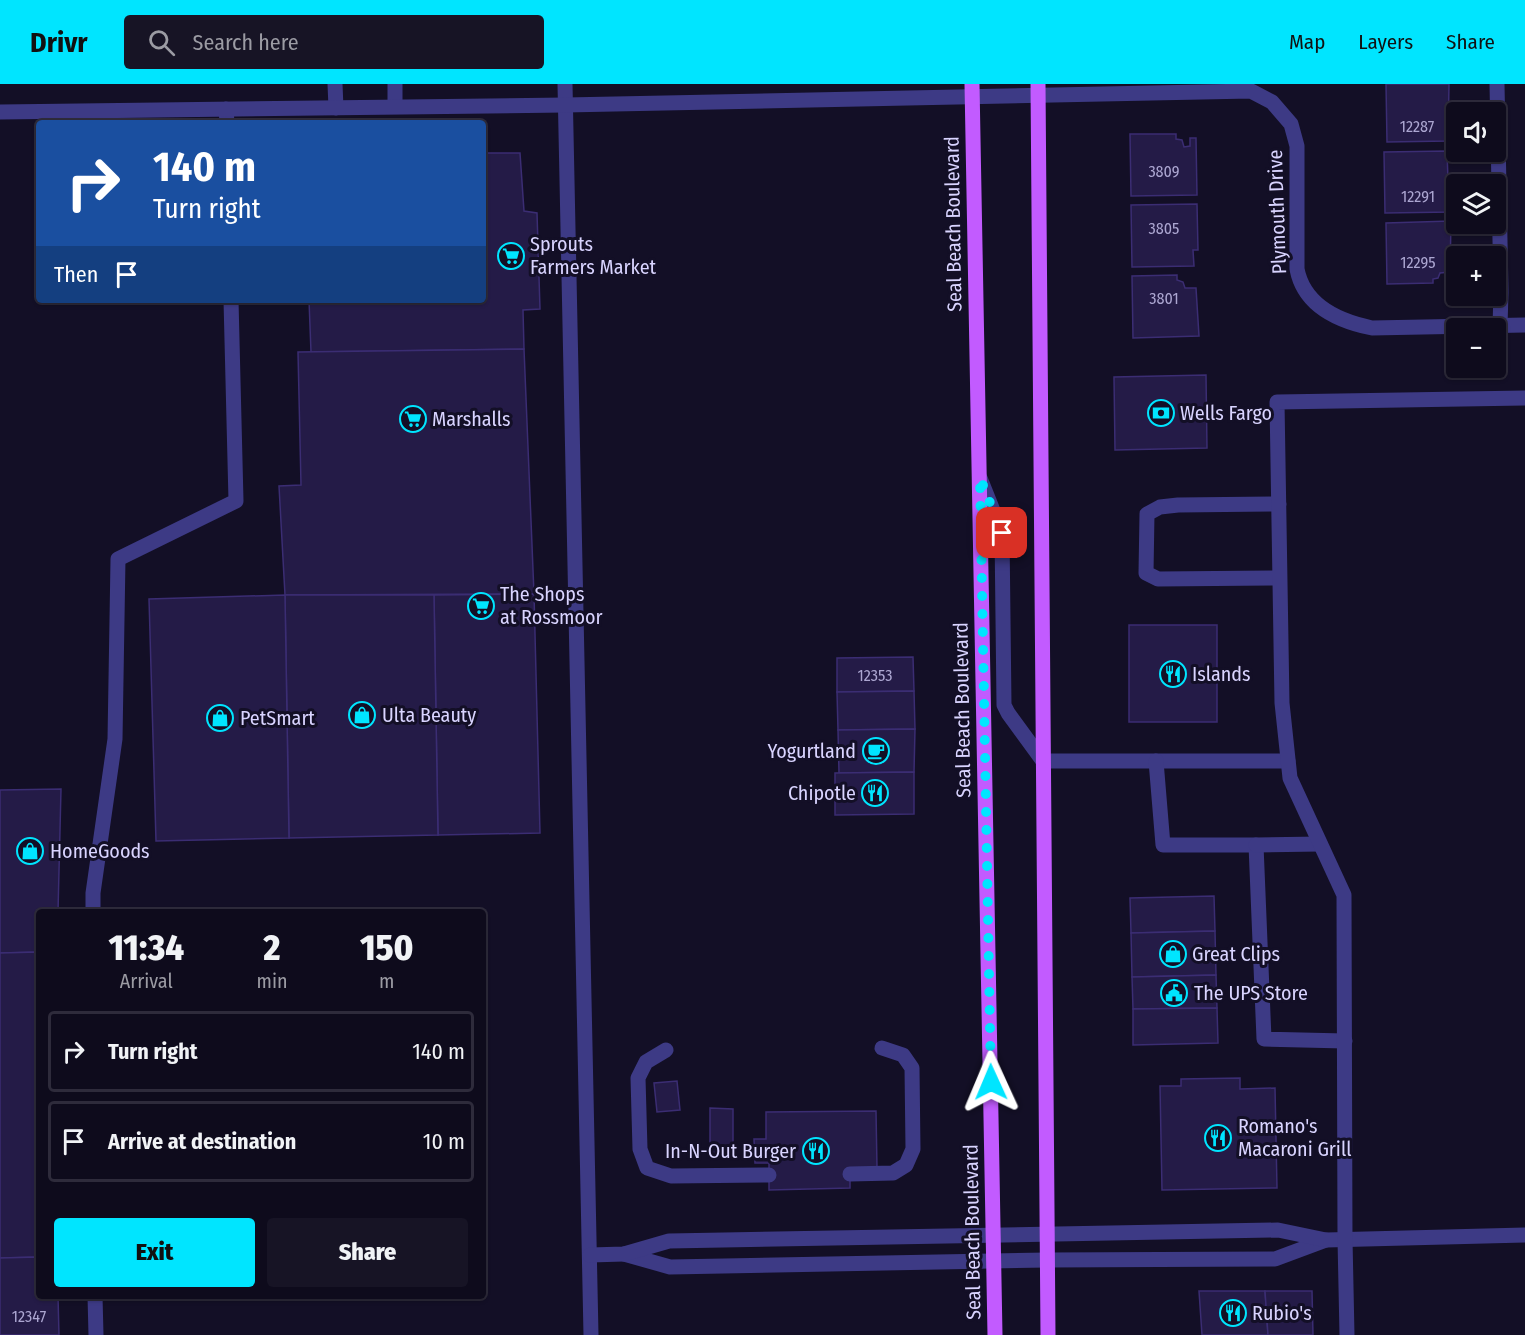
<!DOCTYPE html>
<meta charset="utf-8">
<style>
body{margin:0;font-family:"Fira Sans Condensed",sans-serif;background:#171425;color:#f1f3f6;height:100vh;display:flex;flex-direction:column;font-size:22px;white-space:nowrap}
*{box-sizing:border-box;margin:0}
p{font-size:20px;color:#9b9ba3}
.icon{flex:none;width:33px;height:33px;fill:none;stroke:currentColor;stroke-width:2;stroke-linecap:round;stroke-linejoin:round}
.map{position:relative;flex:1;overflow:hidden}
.side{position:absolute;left:36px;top:825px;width:450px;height:390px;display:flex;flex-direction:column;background:#0e0b1c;border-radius:6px;box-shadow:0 2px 4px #0004,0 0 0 2px #2e2b3b}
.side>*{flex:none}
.hud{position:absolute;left:36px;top:36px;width:450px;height:183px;border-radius:6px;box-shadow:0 2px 4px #0004,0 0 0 2px #2e2b3b;background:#1a4fa0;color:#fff;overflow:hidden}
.tools{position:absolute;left:1446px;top:18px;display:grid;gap:12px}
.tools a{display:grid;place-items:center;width:60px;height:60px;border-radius:6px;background:#0e0b1c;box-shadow:0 2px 4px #0004,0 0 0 2px #2e2b3b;font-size:30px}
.pin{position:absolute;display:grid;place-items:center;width:51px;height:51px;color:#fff;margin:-26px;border-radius:12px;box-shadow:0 3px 9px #0006}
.me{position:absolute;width:66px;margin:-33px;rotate:359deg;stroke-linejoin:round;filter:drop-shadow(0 0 4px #0008)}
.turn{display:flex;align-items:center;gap:21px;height:126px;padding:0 18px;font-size:27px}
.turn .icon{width:78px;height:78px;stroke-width:2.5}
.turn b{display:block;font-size:42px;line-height:51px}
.then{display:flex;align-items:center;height:57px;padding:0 18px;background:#0003;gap:12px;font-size:22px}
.eta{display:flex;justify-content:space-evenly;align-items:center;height:102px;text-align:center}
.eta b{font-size:36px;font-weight:800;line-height:42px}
.action{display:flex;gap:12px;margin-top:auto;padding:12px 18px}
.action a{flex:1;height:69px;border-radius:6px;background:#00e5ff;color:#111;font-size:24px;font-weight:800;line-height:69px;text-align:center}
.action a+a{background:#171425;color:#f1f3f6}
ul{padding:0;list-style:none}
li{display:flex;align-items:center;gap:18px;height:81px;margin:0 12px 9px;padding:0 6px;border:3px solid #2e2b3b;border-radius:6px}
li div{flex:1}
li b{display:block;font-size:22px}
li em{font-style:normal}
header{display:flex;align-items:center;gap:36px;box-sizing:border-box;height:84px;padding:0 30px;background:#00e5ff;color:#111}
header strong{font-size:28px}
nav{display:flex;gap:33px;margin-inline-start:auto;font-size:21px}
.search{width:420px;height:54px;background:#171425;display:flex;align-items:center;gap:15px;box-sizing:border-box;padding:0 21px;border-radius:6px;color:#9b9ba3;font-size:22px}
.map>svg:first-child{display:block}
.building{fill:#241b47;stroke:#3b2d73;stroke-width:1.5}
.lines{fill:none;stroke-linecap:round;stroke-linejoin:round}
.service{stroke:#3d3a85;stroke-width:15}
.minor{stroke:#3d3a85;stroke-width:15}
.primary{stroke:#c25bff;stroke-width:15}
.route{stroke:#00e5ff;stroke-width:10;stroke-dasharray:0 18}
.labels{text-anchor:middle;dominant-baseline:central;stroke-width:6;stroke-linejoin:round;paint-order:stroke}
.number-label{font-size:16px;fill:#aca6d1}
.street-label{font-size:20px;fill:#d9d4ff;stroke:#130f26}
.poi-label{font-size:20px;fill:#d9d4ff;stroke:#130f26;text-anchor:start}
</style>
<header>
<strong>Drivr</strong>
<div class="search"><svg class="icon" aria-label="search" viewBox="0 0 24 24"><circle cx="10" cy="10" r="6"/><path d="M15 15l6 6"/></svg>Search here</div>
<nav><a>Map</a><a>Layers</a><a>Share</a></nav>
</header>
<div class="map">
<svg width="1525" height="1251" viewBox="0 0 1525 1251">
<rect width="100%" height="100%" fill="#130f26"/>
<g class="building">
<path d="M 1386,0 L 1449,0 L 1448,57 L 1387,58 Z"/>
<path d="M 1130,50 L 1176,50 L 1176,55 L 1182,56 L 1184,63 L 1190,62 L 1190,54 L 1196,54 L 1197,111 L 1131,112 Z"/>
<path d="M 1447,67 L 1448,96 L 1451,96 L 1451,128 L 1385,129 L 1384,68 Z"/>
<path d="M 483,69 L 520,69 L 524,127 L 537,129 L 540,225 L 523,226 L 524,265 L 311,268 L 309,216 L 483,216 Z"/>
<path d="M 1197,120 L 1198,166 L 1193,166 L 1194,182 L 1132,183 L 1131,121 Z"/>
<path d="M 1451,137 L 1450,188 L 1440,189 L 1438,194 L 1433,195 L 1433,199 L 1387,200 L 1386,139 Z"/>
<path d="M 1177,191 L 1177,196 L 1183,198 L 1185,204 L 1196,204 L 1199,252 L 1133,254 L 1132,192 Z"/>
<path d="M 524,265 L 534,510 L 285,511 L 279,402 L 301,401 L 298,268 Z"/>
<path d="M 1206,291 L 1207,364 L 1115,366 L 1114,293 Z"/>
<path d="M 534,510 L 540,749 L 438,751 L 434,511 Z"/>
<path d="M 285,511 L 434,511 L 438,751 L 289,754 Z"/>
<path d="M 285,511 L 289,754 L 156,757 L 149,515 Z"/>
<rect x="1129" y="541" width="88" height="97"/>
<path d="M 913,573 L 914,607 L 837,608 L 837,574 Z"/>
<path d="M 914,607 L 915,645 L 838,646 L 837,608 Z"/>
<path d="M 915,645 L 914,688 L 839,689 L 838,646 Z"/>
<path d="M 914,688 L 914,730 L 835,731 L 835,689 Z"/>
<path d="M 61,705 L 58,828 L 39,828 L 39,868 L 0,869 L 0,706 Z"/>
<path d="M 1214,812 L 1215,847 L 1131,849 L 1130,814 Z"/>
<path d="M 1215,847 L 1216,891 L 1132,893 L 1131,849 Z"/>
<path d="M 39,868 L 39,1173 L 0,1174 L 0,869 Z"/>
<path d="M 1216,891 L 1217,924 L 1133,925 L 1132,893 Z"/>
<path d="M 1217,924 L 1218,959 L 1133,961 L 1133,925 Z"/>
<path d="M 1240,994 L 1240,1005 L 1275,1004 L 1277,1104 L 1162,1106 L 1160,1002 L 1181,1002 L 1181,995 Z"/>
<path d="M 677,997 L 680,1026 L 657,1028 L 654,999 Z"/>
<path d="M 710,1024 L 733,1025 L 733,1068 L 710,1068 Z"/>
<path d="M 876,1027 L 877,1084 L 850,1084 L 850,1104 L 769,1106 L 769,1079 L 755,1079 L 754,1055 L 766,1055 L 766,1028 Z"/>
<path d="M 39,1173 L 39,1212 L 58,1212 L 59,1251 L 0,1251 L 0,1174 Z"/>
<path d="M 1199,1207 L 1265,1207 L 1268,1251 L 1202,1251 Z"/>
<path d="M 1265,1207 L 1312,1207 L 1313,1251 L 1268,1251 Z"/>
</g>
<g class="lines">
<g class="service">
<path d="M 335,0 L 336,24"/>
<path d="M 565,0 L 591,1251"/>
<path d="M 395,22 L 395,0"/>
<path d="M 226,25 L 227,39"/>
<path d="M 980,394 L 1002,449 L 1004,621 L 1008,629 L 1043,677 L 1288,677"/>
<path d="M 1279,420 L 1178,421 L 1160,423 L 1147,430 L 1146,489 L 1158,495 L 1279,494"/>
<path d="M 1156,677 L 1163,761 L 1256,761 L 1264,955 L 1345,957"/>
<path d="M 1256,761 L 1320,760"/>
<path d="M 93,828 L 93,809 L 115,655 L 118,475 L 236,417 L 231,216"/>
<path d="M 666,966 L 646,978 L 638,994 L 640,1065 L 647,1084 L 671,1092 L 769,1091"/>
<path d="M 850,1090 L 893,1089 L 906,1081 L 913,1065 L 912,984 L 903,971 L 882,964"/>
<path d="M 624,1170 L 670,1183 L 1047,1176 L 1275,1175 L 1326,1156"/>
<path d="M 590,1171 L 624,1170 L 669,1157 L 1278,1146 L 1326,1156 L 1525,1151"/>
<path d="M 95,1212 L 96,1251"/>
<path d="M 1347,1251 L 1345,1155 L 1344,811 L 1290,694 L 1282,619 L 1277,318 L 1525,314"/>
</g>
<g class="minor">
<path d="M 1497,0 L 1501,208 L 1500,242"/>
<path d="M 0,28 L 565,21 L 1251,7 L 1272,18 L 1291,40 L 1297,62 L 1297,185 C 1304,222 1338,237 1372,244 L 1525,241"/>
</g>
<g class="primary">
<path d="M 972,0 L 995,1251"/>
<path d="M 1038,0 L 1048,1251"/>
</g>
</g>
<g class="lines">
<path class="route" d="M 991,998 L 980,394 L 1002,449"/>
</g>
<defs>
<symbol id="supermarket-ring" viewBox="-11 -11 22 22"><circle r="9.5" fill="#130f26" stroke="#00e5ff" stroke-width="1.5"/><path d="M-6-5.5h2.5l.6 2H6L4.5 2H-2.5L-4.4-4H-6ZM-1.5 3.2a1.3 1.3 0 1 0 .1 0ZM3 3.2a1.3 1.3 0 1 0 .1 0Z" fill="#00e5ff"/></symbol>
<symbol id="bank-ring" viewBox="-11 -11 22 22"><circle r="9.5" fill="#130f26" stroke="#00e5ff" stroke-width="1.5"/><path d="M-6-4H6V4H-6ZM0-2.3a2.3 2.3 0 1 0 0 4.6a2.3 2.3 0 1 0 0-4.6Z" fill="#00e5ff"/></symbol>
<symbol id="restaurant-ring" viewBox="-11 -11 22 22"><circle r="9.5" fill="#130f26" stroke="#00e5ff" stroke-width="1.5"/><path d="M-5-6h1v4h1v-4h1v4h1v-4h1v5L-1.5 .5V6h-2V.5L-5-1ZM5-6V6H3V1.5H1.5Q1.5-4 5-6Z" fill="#00e5ff"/></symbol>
<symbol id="shop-ring" viewBox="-11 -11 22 22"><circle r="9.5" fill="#130f26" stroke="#00e5ff" stroke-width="1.5"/><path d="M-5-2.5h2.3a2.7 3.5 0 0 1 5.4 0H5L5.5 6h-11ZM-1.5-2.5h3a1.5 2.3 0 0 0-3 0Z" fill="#00e5ff"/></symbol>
<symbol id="cafe-ring" viewBox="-11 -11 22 22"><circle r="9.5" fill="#130f26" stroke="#00e5ff" stroke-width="1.5"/><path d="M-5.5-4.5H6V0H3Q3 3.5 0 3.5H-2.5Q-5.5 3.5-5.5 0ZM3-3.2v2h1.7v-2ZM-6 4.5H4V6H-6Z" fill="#00e5ff"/></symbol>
<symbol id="civic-ring" viewBox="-11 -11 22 22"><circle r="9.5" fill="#130f26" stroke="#00e5ff" stroke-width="1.5"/><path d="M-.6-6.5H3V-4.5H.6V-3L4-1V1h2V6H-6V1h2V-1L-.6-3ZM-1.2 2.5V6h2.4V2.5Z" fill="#00e5ff"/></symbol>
</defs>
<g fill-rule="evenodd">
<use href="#supermarket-ring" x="496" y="157" width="30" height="30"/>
<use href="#bank-ring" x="1146" y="314" width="30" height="30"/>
<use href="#supermarket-ring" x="398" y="320" width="30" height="30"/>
<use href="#supermarket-ring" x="466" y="507" width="30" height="30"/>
<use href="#restaurant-ring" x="1158" y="575" width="30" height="30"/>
<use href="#shop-ring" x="347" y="616" width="30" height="30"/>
<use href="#shop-ring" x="205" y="619" width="30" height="30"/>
<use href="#cafe-ring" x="861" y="652" width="30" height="30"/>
<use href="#restaurant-ring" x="860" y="694" width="30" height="30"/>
<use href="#shop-ring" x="15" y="752" width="30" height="30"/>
<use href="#shop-ring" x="1158" y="855" width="30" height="30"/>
<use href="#civic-ring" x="1159" y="894" width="30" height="30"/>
<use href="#restaurant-ring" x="1203" y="1039" width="30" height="30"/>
<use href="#restaurant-ring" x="801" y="1052" width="30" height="30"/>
<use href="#restaurant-ring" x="1218" y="1214" width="30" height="30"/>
</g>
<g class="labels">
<g class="number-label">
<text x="1417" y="42">12287</text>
<text x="1164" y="87">3809</text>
<text x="1418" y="112">12291</text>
<text x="1164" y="144">3805</text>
<text x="1418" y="178">12295</text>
<text x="1164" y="214">3801</text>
<text x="875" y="591">12353</text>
<text x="29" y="1232">12347</text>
</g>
<g class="street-label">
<text transform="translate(1277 128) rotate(-92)">Plymouth Drive</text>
<text transform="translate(953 140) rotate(-91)">Seal Beach Boulevard</text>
<text transform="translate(962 626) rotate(-91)">Seal Beach Boulevard</text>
<text transform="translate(972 1148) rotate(-91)">Seal Beach Boulevard</text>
</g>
<g class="poi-label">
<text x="530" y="160">Sprouts<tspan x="530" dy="23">Farmers Market</tspan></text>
<text x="1180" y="329">Wells Fargo</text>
<text x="432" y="335">Marshalls</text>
<text x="500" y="510">The Shops<tspan x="500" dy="23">at Rossmoor</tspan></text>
<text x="1192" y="590">Islands</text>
<text x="382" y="631">Ulta Beauty</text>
<text x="240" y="634">PetSmart</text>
<text x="856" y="667" text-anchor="end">Yogurtland</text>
<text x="856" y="709" text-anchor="end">Chipotle</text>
<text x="50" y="767">HomeGoods</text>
<text x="1192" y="870">Great Clips</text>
<text x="1194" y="909">The UPS Store</text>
<text x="1238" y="1042">Romano's<tspan x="1238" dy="23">Macaroni Grill</tspan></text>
<text x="796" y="1067" text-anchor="end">In-N-Out Burger</text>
<text x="1252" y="1229">Rubio's</text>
</g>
</g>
</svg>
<div class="tools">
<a><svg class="icon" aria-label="sound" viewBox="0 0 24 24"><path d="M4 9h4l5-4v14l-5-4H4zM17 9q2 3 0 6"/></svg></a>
<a><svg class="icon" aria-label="layers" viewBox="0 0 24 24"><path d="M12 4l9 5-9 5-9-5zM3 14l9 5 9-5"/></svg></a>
<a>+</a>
<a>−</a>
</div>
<div class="pin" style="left:1002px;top:449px;background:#d93025"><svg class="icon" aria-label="arrive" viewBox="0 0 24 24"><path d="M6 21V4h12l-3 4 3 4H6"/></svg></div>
<svg class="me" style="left:991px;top:998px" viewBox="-20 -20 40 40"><path d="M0-17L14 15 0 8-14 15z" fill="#00e5ff" stroke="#fff" stroke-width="4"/></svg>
<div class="hud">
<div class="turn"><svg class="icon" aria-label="right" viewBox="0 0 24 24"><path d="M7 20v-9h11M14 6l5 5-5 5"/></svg><div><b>140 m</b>Turn right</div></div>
<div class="then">Then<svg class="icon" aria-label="arrive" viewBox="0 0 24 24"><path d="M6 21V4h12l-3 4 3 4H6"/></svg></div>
</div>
<section class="side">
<div class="eta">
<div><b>11:34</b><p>Arrival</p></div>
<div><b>2</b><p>min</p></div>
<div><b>150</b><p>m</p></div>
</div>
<ul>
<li><svg class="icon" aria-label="right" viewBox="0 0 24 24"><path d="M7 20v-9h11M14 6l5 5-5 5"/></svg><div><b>Turn right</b></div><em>140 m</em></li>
<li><svg class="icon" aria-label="arrive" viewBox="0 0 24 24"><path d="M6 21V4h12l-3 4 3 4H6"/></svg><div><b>Arrive at destination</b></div><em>10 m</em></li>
</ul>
<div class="action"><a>Exit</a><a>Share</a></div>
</section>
</div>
